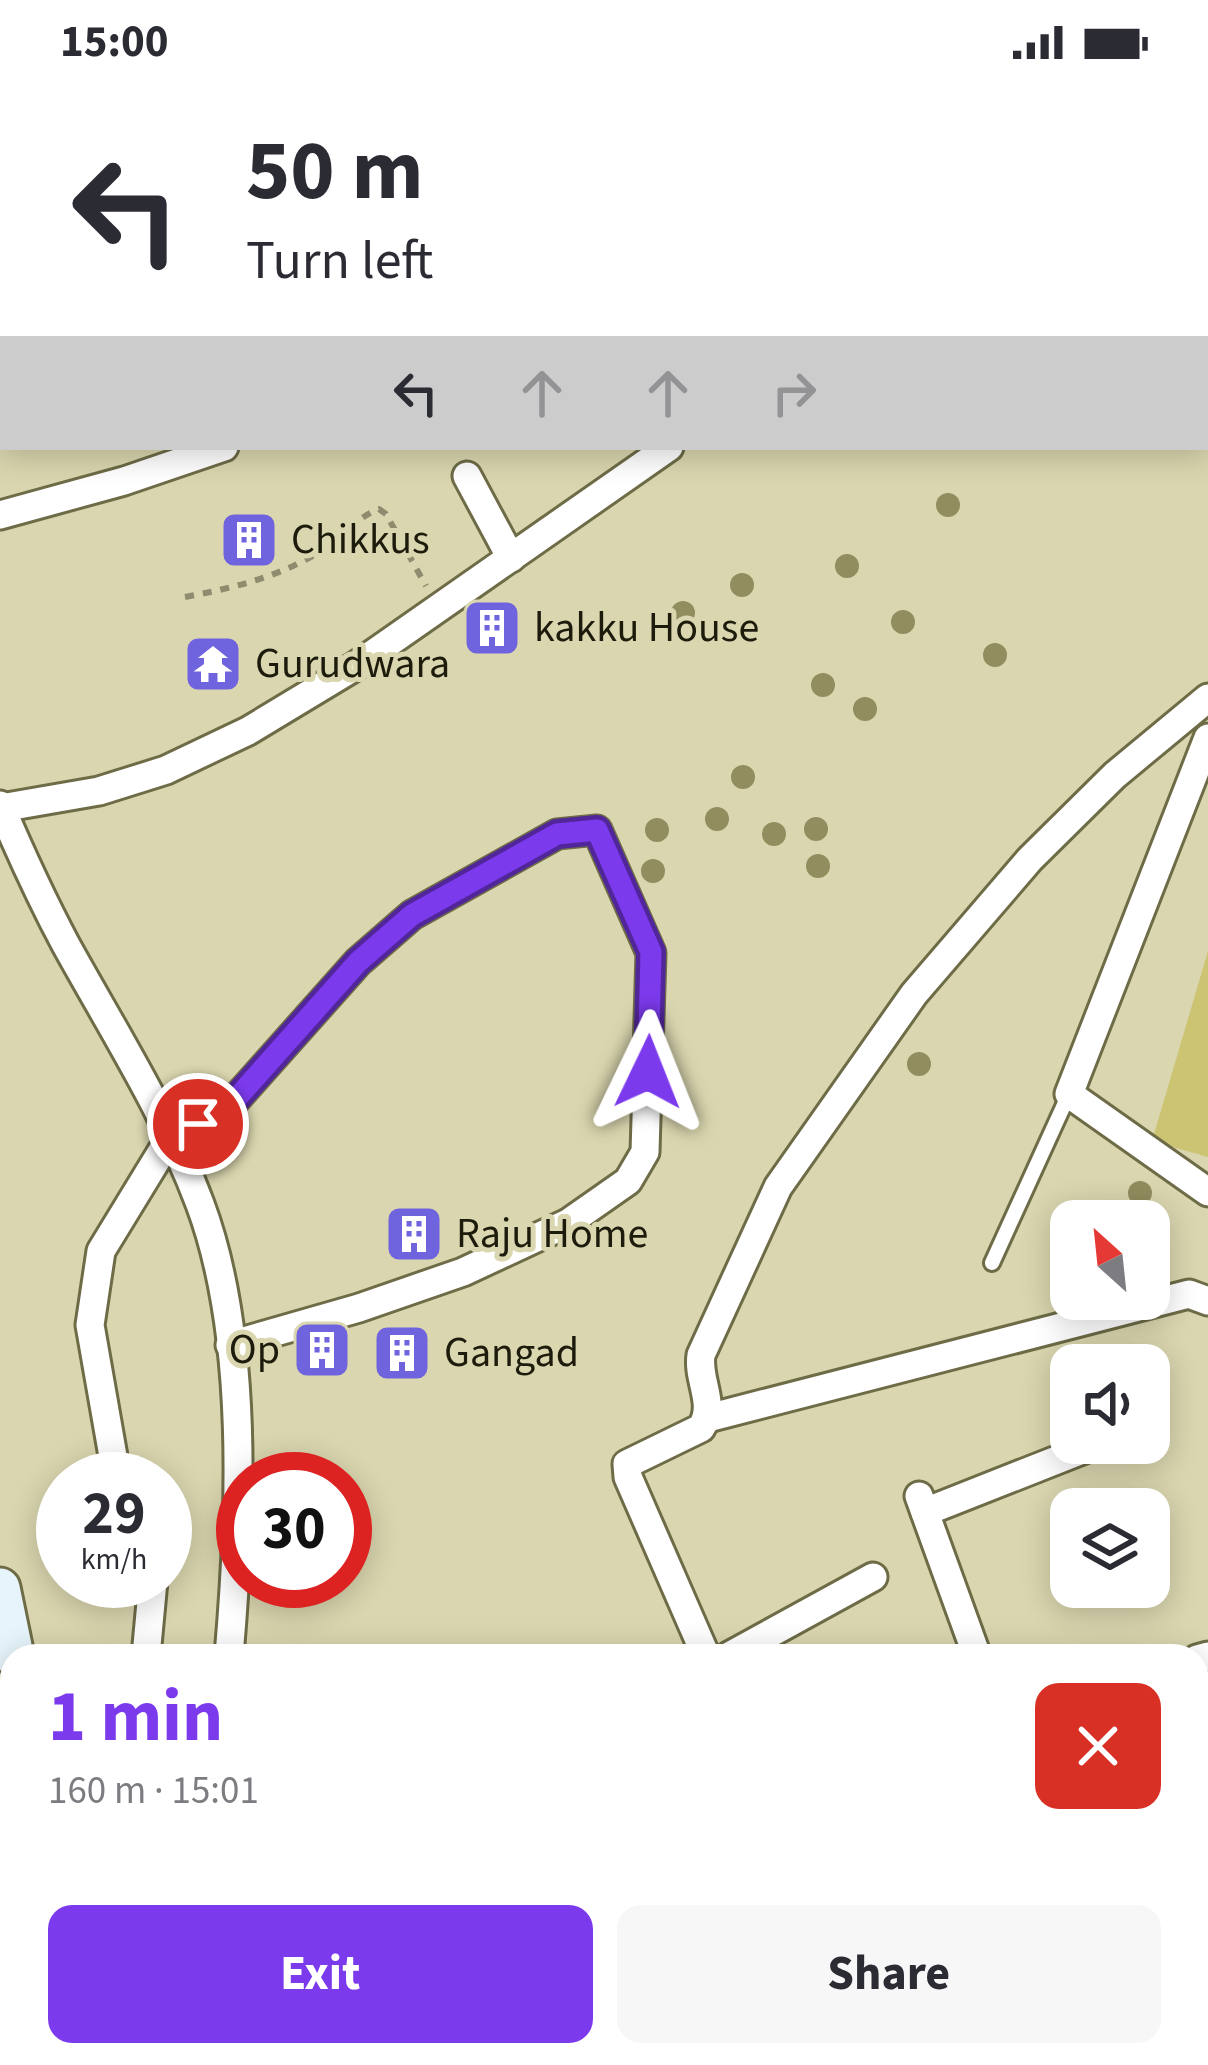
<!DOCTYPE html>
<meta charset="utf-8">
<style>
body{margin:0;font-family:"Source Sans 3",sans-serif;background:#f7f7f7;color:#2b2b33;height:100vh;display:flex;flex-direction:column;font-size:45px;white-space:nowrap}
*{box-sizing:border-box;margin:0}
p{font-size:39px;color:#7c7c81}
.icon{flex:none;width:66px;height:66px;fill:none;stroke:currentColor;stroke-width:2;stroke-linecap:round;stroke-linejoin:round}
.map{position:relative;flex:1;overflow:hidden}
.details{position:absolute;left:0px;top:1560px;width:1209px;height:423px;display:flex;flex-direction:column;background:#fff;border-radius:36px 36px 0 0;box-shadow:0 6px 30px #0003}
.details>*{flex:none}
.guide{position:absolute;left:0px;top:0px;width:1209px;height:366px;box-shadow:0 6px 30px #0003;background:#fff;color:#2b2b33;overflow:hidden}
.needle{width:78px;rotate:333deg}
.tools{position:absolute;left:1050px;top:1116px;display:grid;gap:24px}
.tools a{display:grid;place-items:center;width:120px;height:120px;border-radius:24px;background:#fff;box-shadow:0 6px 30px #0003;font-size:60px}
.speed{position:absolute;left:36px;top:1368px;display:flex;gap:24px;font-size:60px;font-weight:700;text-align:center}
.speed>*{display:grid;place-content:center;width:156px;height:156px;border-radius:50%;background:#fff;box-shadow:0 6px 30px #0003;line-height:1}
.speed small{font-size:30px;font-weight:400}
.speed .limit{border:18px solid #d22;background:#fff;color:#111}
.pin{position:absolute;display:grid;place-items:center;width:102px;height:102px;color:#fff;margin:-51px;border:6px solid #fff;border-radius:50%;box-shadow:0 3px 12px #0007}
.me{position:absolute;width:132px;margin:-66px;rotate:2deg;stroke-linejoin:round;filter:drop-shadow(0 0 9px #0008)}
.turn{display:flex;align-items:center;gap:42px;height:252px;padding:0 48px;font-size:54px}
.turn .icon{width:156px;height:156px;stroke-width:2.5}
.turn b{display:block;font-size:84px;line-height:102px}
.lanes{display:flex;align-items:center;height:114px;padding:0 48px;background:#0003;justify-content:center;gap:60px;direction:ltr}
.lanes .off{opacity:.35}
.round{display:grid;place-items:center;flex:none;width:126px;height:126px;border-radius:24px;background:#f7f7f7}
.headline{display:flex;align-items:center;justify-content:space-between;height:204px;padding:0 48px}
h1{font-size:72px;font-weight:700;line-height:90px;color:#7c3aed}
.action{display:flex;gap:24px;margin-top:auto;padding:24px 48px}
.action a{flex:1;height:138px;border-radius:24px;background:#7c3aed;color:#fff;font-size:48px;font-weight:700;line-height:138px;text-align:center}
.action a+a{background:#f7f7f7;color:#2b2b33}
.status{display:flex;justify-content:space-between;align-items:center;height:84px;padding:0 60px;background:#fff;direction:ltr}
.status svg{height:33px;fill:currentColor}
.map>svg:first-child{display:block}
.green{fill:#ccc473}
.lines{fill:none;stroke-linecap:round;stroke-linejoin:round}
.lane-casing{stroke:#6e6b47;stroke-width:20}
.street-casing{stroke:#6e6b47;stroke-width:33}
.secondary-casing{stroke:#6e6b47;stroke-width:45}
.path{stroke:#8e8b6e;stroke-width:6;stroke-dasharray:9 9;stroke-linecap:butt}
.lane{stroke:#fff;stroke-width:14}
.street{stroke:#fff;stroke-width:27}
.secondary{stroke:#e6f5fb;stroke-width:39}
.tree{fill:#928d5e}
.route-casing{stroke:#51269a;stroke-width:30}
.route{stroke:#7c3aed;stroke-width:21}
.labels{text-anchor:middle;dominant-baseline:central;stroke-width:10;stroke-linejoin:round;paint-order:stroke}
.poi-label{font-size:42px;fill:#1c1b0c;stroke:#dad6af;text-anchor:start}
</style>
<div class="status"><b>15:00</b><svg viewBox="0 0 49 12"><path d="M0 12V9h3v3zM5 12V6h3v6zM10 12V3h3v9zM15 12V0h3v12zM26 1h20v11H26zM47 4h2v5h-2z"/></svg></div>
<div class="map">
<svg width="1208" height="1981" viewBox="0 0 1208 1981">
<rect width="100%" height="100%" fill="#dad6af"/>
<path class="green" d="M 1208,867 L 1208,1073 L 1152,1057 Z"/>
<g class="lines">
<defs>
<g id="lane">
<path d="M 0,168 L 3,167"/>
<path d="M 992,1179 L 1069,1010"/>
</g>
<g id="street">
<path d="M 718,0 L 720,3"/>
<path d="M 941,3 L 947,0"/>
<path d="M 1136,3 L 1140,0"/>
<path d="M 467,392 L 511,474"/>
<path d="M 0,431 L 124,397 L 224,363"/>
<path d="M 1208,654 L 1069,1010 L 1208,1108"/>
<path d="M 0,721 C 20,768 42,816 66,861 C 113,946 166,1029 200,1120 C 249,1251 241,1433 229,1572"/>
<path d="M 1,724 L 99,707 L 166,686 L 248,647 L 354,583 L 669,363"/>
<path d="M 708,1334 L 1189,1210 L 1208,1217"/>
<path d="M 117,1395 L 90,1241 L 101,1167 L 170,1054 L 227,1025 L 358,878 L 412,831 L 557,750 L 597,746 L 651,869 L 645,1068 L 628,1097 L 568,1139 L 463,1188 L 359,1224 L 230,1261"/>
<path d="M 919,1412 L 977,1572"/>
<path d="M 925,1428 L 1100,1359"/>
<path d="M 146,1572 L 153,1497"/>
<path d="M 706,1572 L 628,1393 L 627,1380 L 701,1344 C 717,1320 697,1297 701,1271 L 778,1103 L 914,910 L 1030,775 L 1115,691 L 1208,614"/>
<path d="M 729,1572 L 873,1493"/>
<path d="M 1197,1575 L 1208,1572"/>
<path d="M 1197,1804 L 1208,1802"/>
<path d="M 1107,1971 L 1107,1981"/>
<path d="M 345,1981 L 347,1971"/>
<path d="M 767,1981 L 767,1971"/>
</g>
<g id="secondary">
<path d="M 0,1504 L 14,1572"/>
<path d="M 0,1706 L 12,1765"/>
<path d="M 54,1971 L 56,1981"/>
<path d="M 93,1971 L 95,1981"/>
</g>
</defs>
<use href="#lane" class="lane-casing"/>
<use href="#street" class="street-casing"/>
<use href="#secondary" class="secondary-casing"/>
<path class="path" d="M 185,513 C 233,504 275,494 318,469 C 340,457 356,433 379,425 L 386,430 L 426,502"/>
<use href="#lane" class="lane"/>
<use href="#street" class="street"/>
<use href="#secondary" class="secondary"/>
</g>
<g class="tree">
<circle cx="948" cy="421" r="12"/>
<circle cx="847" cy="482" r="12"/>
<circle cx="742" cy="501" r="12"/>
<circle cx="683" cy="529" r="12"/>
<circle cx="903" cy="538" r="12"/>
<circle cx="995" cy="571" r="12"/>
<circle cx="823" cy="601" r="12"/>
<circle cx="865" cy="625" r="12"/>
<circle cx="743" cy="693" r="12"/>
<circle cx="717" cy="735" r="12"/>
<circle cx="816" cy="745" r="12"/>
<circle cx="657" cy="746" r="12"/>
<circle cx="774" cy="750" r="12"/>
<circle cx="818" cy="782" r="12"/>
<circle cx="653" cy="787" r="12"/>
<circle cx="919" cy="980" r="12"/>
<circle cx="1140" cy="1109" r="12"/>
</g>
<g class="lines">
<defs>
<path id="route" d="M 198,1040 L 227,1025 L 358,878 L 412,831 L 557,750 L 597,746 L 651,868 L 648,988"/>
</defs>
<use href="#route" class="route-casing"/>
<use href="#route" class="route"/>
</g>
<defs>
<symbol id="building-square" viewBox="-11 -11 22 22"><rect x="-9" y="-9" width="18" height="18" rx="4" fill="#6f64de" stroke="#dad6af"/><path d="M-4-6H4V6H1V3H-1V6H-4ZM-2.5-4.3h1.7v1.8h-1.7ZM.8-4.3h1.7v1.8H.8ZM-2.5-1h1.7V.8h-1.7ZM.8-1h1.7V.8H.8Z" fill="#fff"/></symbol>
<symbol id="temple-square" viewBox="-11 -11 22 22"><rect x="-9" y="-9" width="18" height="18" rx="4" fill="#6f64de" stroke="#dad6af"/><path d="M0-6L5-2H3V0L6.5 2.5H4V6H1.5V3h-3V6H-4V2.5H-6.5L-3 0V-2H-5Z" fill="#fff"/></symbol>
</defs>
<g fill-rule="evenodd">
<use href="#building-square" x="216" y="423" width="66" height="66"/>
<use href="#building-square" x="459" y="511" width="66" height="66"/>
<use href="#temple-square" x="180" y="547" width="66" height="66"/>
<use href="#building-square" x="381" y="1117" width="66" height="66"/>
<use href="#building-square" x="289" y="1233" width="66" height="66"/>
<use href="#building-square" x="369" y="1236" width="66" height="66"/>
</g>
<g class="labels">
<g class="poi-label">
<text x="291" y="456">Chikkus</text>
<text x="534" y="544">kakku House</text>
<text x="255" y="580">Gurudwara</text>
<text x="456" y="1150">Raju Home</text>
<text x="280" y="1266" text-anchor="end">Op</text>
<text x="444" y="1269">Gangad</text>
</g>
</g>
</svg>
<div class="tools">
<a><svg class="needle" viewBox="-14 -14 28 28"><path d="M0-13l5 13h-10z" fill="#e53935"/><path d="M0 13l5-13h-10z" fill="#7c7c81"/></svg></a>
<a><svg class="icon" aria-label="sound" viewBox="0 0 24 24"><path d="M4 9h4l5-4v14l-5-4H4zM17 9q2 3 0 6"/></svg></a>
<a><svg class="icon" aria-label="layers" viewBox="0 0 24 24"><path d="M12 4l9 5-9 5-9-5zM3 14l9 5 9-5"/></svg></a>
</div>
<div class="speed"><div>29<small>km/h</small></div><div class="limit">30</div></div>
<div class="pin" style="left:198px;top:1040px;background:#d93025"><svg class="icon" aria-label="arrive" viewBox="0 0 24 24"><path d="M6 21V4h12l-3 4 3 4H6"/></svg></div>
<svg class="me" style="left:648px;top:988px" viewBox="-20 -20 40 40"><path d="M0-17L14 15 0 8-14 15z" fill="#7c3aed" stroke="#fff" stroke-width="4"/></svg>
<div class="guide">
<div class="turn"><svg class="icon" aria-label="left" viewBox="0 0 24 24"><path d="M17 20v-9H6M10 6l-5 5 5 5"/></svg><div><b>50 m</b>Turn left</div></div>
<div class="lanes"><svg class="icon" aria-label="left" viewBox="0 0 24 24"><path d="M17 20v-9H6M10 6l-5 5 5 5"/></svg><svg class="icon off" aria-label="ahead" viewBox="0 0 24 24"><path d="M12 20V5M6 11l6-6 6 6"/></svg><svg class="icon off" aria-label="ahead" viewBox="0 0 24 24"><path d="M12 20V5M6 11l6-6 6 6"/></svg><svg class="icon off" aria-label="right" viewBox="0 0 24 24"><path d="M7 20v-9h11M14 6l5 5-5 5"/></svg></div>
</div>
<section class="details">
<div class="headline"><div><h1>1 min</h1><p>160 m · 15:01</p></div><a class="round" style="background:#d93025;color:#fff"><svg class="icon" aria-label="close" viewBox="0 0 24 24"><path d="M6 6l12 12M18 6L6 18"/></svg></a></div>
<div class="action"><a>Exit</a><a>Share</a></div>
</section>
</div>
